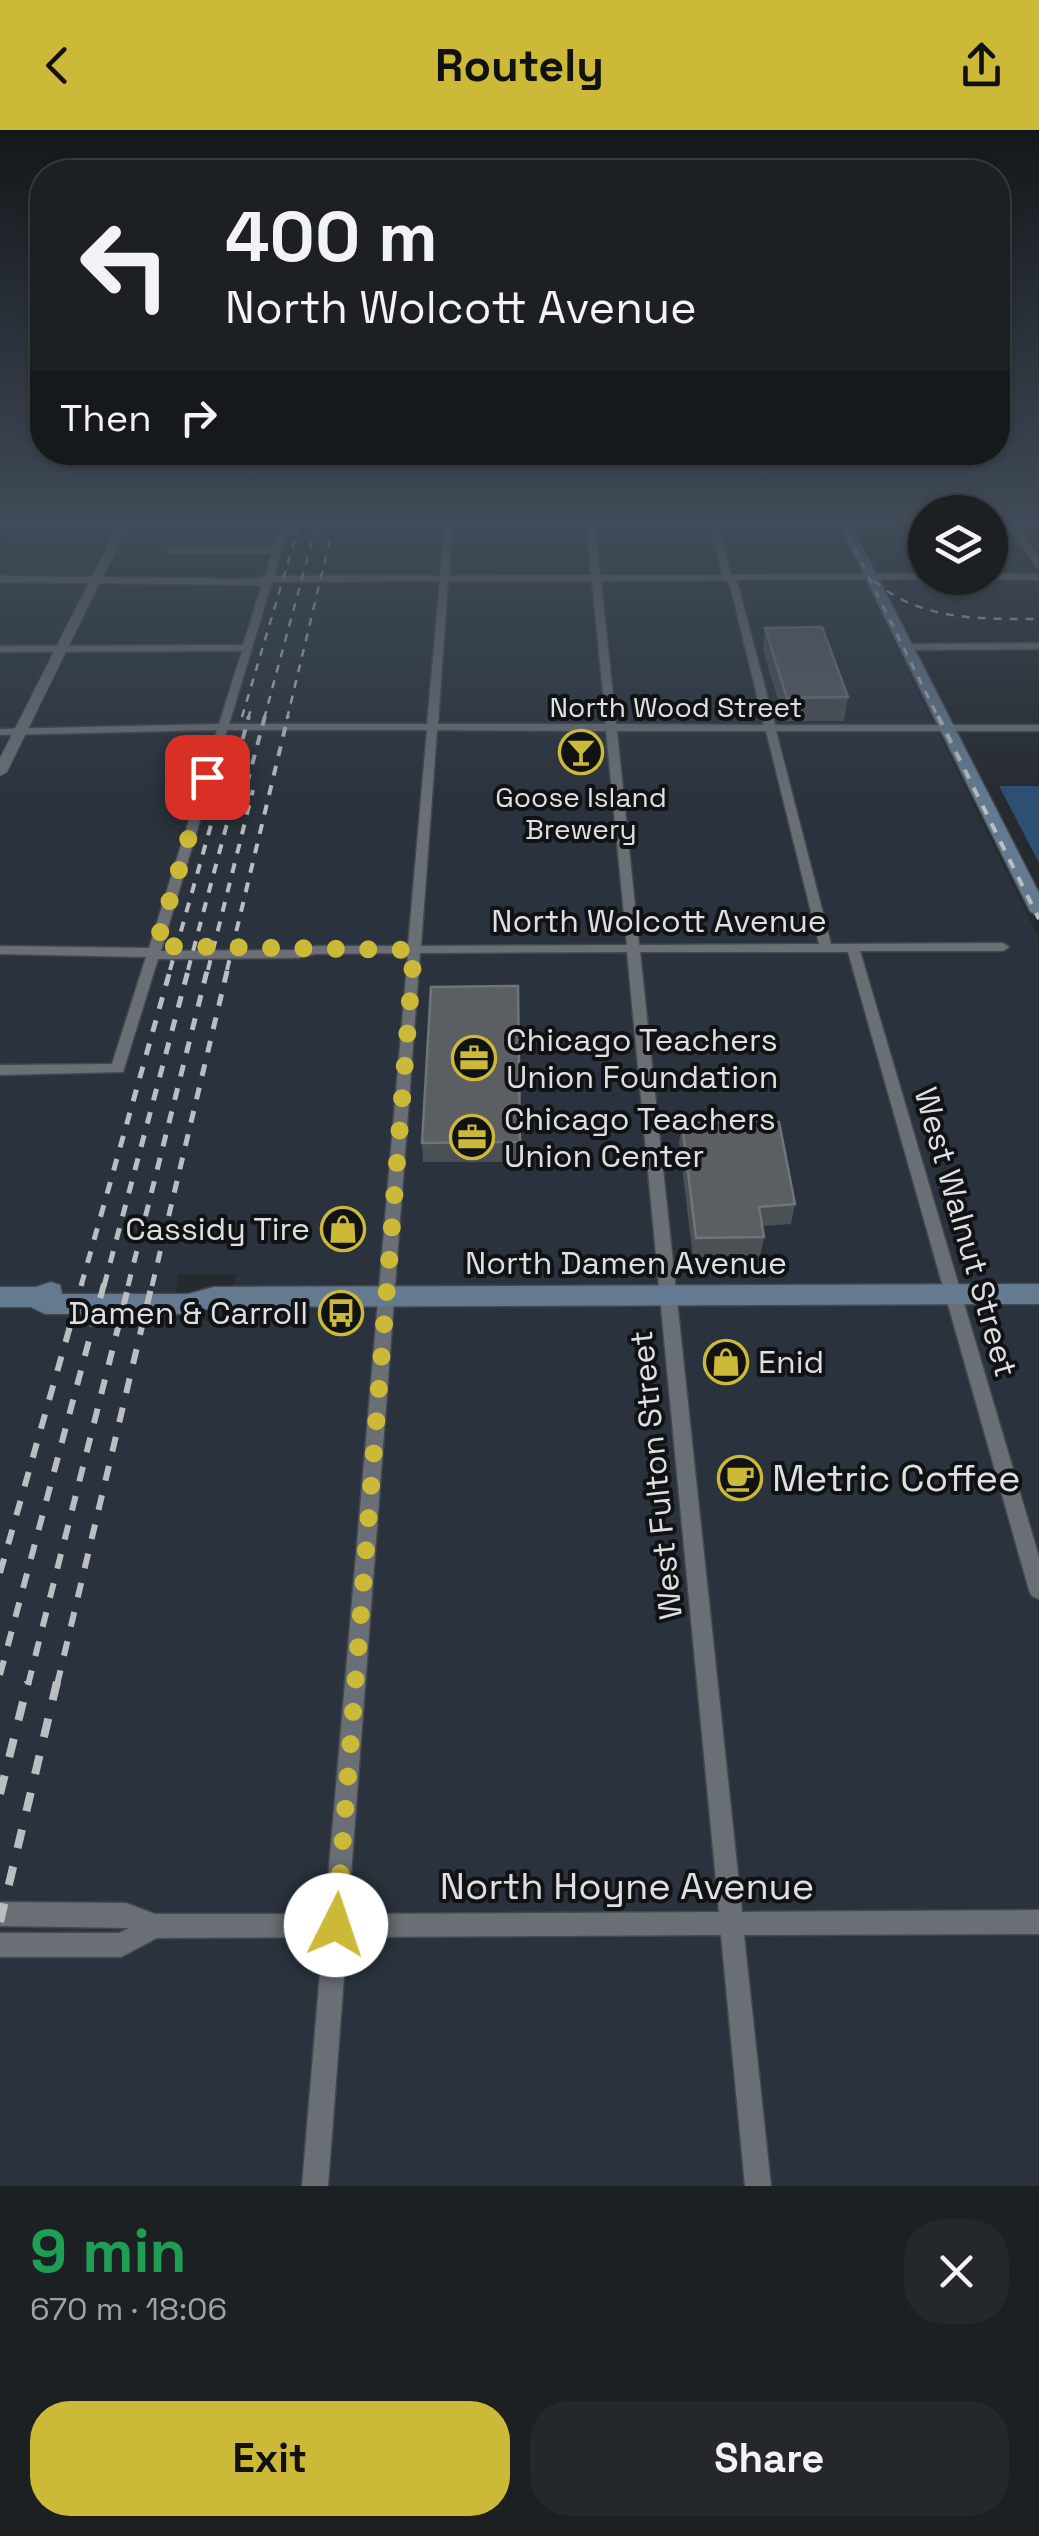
<!DOCTYPE html>
<meta charset="utf-8">
<style>
body{margin:0;font-family:"Space Grotesk",sans-serif;background:#25282b;color:#f1f3f6;height:100vh;display:flex;flex-direction:column;font-size:38px;white-space:nowrap}
*{box-sizing:border-box;margin:0}
p{font-size:32px;color:#a0a3a6}
.icon{flex:none;width:55px;height:55px;fill:none;stroke:currentColor;stroke-width:2;stroke-linecap:round;stroke-linejoin:round}
.map{position:relative;height:2056px;overflow:hidden}
.details{display:flex;flex-direction:column;background:#1c2023;flex:1}
.details>*{flex:none}
.banner{position:absolute;left:30px;top:30px;width:980px;height:305px;border-radius:40px;box-shadow:0 2px 8px #0004,0 0 0 2px #3a3e41;background:#1c2023;color:#f1f3f6;overflow:hidden}
.buttons{position:absolute;left:908px;top:365px;display:grid;gap:20px}
.buttons a{display:grid;place-items:center;width:100px;height:100px;border-radius:50%;background:#1c2023;box-shadow:0 2px 8px #0004,0 0 0 2px #3a3e41;font-size:50px}
.pin{position:absolute;display:grid;place-items:center;width:85px;height:85px;color:#fff;margin:-42px;border-radius:20px;box-shadow:0 5px 15px #0006}
.me{position:absolute;width:110px;margin:-55px;rotate:4deg;stroke-linejoin:round;filter:drop-shadow(0 0 8px #0008)}
.turn{display:flex;align-items:center;gap:35px;height:210px;padding:0 30px;font-size:45px}
.turn .icon{width:130px;height:130px;stroke-width:2.5}
.turn b{display:block;font-size:70px;line-height:85px}
.then{display:flex;align-items:center;height:95px;padding:0 30px;background:#0003;gap:20px;font-size:38px}
.round{display:grid;place-items:center;flex:none;width:105px;height:105px;border-radius:40px;background:#25282b}
.summary{display:flex;align-items:center;justify-content:space-between;height:170px;padding:0 30px}
h1{font-size:60px;font-weight:700;line-height:75px;color:#1e9e55}
.button{display:flex;gap:20px;margin-top:auto;padding:20px 30px}
.button a{flex:1;height:115px;border-radius:40px;background:#ccb938;color:#111;font-size:40px;font-weight:700;line-height:115px;text-align:center}
.button a+a{background:#25282b;color:#f1f3f6}
header{display:flex;justify-content:space-between;align-items:center;height:130px;padding:0 30px;background:#ccb938;color:#111;font-size:45px;font-weight:700}
.map>svg:first-child{display:block}
.built{fill:#2a333d;fill-rule:evenodd}
.green{fill:#2c4f74}
.lines{fill:none;stroke-linecap:round;stroke-linejoin:round}
.minor-casing{stroke:#44484c;stroke-width:3}
.tertiary-casing{stroke:#44484c;stroke-width:2}
.secondary-casing{stroke:#44484c;stroke-width:3}
.minor{fill:#6a6f75;fill-rule:evenodd}
.tertiary{fill:#6a6f75;fill-rule:evenodd}
.secondary{fill:#637a91;fill-rule:evenodd}
.rail-far4{stroke:#babec1;stroke-width:2.5;stroke-dasharray:8 8;stroke-linecap:butt}
.rail-far3{stroke:#babec1;stroke-width:4;stroke-dasharray:10 10;stroke-linecap:butt}
.rail-far2{stroke:#babec1;stroke-width:5;stroke-dasharray:12 12;stroke-linecap:butt}
.rail-far1{stroke:#babec1;stroke-width:6;stroke-dasharray:15 15;stroke-linecap:butt}
.rail{stroke:#babec1;stroke-width:8;stroke-dasharray:19 19;stroke-linecap:butt}
.wall{fill:#4b5055}
.building{fill:#5b5f64;stroke:#6f7478;stroke-width:2.5}
.route{stroke:#ccb938;stroke-width:18;stroke-dasharray:0 32.4}
.labels{text-anchor:middle;dominant-baseline:central;stroke-width:8;stroke-linejoin:round;paint-order:stroke}
.far-street-label{font-size:28px;fill:#dde0e3;stroke:#101214}
.far-poi-label{font-size:28px;fill:#dde0e3;stroke:#101214}
.street-label{font-size:32px;fill:#dde0e3;stroke:#101214}
.poi-label{font-size:32px;fill:#dde0e3;stroke:#101214;text-anchor:start}
.near-poi-label{font-size:38px;fill:#dde0e3;stroke:#101214;text-anchor:start}
.near-street-label{font-size:38px;fill:#dde0e3;stroke:#101214}
</style>
<header><svg class="icon" aria-label="back" viewBox="0 0 24 24"><path d="M15 5l-7 7 7 7"/></svg>Routely<svg class="icon" aria-label="share" viewBox="0 0 24 24"><path d="M12 15V3M7 8l5-5 5 5M5 13v7h14v-7"/></svg></header>
<div class="map">
<svg width="1039" height="2056" viewBox="0 0 1039 2056">
<rect width="100%" height="100%" fill="#252a2f"/>
<path class="built" d="M 21,389 L 834,389 L 1039,809 L 1039,2056 L 0,2056 L 0,419 ZM 179,1144 L 236,1144 L 227,1191 L 170,1190 Z"/>
<path class="green" d="M 999,656 L 1039,656 L 1039,733 Z"/>
<g class="lines">
<defs>
<g id="minor">
<path d="M 283,389 L 291,389 L 274,446 L 440,446 L 445,389 L 453,389 L 449,446 L 591,445 L 586,389 L 594,389 L 600,445 L 723,445 L 707,389 L 715,389 L 731,445 L 925,444 L 928,449 L 735,450 L 738,455 L 775,595 L 1039,595 L 1039,601 L 776,601 L 831,814 L 1003,813 L 1009,817 L 1003,821 L 860,821 L 1039,1427 L 1039,1469 L 1032,1466 L 1029,1460 L 848,822 L 640,822 L 742,1782 L 1039,1780 L 1039,1804 L 744,1805 L 771,2056 L 745,2056 L 721,1805 L 347,1807 L 328,2056 L 302,2056 L 323,1807 L 157,1808 L 121,1827 L 0,1827 L 0,1803 L 119,1803 L 129,1798 L 0,1796 L 0,1772 L 126,1773 L 155,1784 L 325,1784 L 408,823 L 315,824 L 298,828 L 158,829 L 123,942 L 0,945 L 0,935 L 112,934 L 146,827 L 0,824 L 0,816 L 149,818 L 217,600 L 0,605 L 0,599 L 219,594 L 242,521 L 0,522 L 0,516 L 243,515 L 262,455 L 0,452 L 0,446 L 255,449 L 265,446 L 272,424 L 170,424 L 166,421 L 170,418 L 274,418 ZM 726,450 L 730,455 L 764,595 L 616,594 L 601,451 ZM 440,451 L 427,594 L 229,594 L 272,452 ZM 448,451 L 592,451 L 606,594 L 438,594 ZM 227,600 L 427,600 L 408,816 L 315,816 L 298,820 L 161,821 ZM 437,600 L 606,601 L 627,815 L 421,816 ZM 617,601 L 766,601 L 819,814 L 639,815 ZM 627,822 L 719,1782 L 348,1784 L 420,823 Z"/>
<path d="M 1004,389 L 1012,389 L 1039,429 L 1039,438 L 1036,437 Z"/>
<path d="M 990,444 L 1039,444 L 1039,450 L 987,449 Z"/>
<path d="M 1039,513 L 1039,519 L 906,520 L 901,517 L 906,514 Z"/>
</g>
<path id="tertiary" d="M 121,389 L 131,389 L 7,642 L 0,646 L 0,628 Z"/>
<g id="secondary">
<path d="M 836,389 L 848,389 L 1039,763 L 1039,787 L 1030,781 Z"/>
<path d="M 51,1152 L 60,1155 L 62,1164 L 188,1164 L 214,1157 L 1039,1154 L 1039,1174 L 214,1177 L 188,1184 L 45,1184 L 31,1177 L 0,1177 L 0,1157 L 36,1157 Z"/>
</g>
</defs>
<use href="#minor" class="minor-casing"/>
<use href="#tertiary" class="tertiary-casing"/>
<use href="#secondary" class="secondary-casing"/>
<use href="#minor" class="minor"/>
<use href="#tertiary" class="tertiary"/>
<use href="#secondary" class="secondary"/>
<g class="rail-far4">
<path d="M 840,389 L 939,589"/>
<path d="M 874,451 C 921,491 980,489 1039,489"/>
<path d="M 242,587 L 301,389"/>
<path d="M 248,589 L 252,575"/>
<path d="M 264,589 L 318,389"/>
<path d="M 287,589 L 335,389"/>
</g>
<g class="rail-far3">
<path d="M 938,586 L 1039,789"/>
<path d="M 227,667 L 249,586"/>
<path d="M 242,673 L 265,586"/>
<path d="M 170,840 L 224,649"/>
<path d="M 188,840 L 237,656"/>
<path d="M 208,840 L 253,660"/>
<path d="M 227,840 L 288,586"/>
</g>
<g class="rail-far2">
<path d="M 81,1156 L 171,837"/>
<path d="M 104,1156 L 189,837"/>
<path d="M 128,1156 L 208,837"/>
<path d="M 152,1156 L 228,837"/>
</g>
<g class="rail-far1">
<path d="M 0,1443 L 82,1154"/>
<path d="M 0,1545 L 104,1154"/>
<path d="M 28,1555 L 129,1154"/>
<path d="M 57,1555 L 152,1154"/>
</g>
<g class="rail">
<path d="M 0,1664 L 28,1552"/>
<path d="M 0,1792 L 57,1552"/>
</g>
</g>
<g class="wall">
<path d="M 765,498 L 848,567 L 844,591 L 784,591 L 763,520 Z"/>
<path d="M 518,856 L 520,1032 L 423,1032 L 422,1013 Z"/>
<path d="M 682,993 L 795,1074 L 791,1094 L 762,1096 L 764,1107 L 760,1127 L 693,1127 L 679,1012 Z"/>
</g>
<g class="building">
<path d="M 822,497 L 848,567 L 787,568 L 765,498 Z"/>
<path d="M 518,856 L 520,1012 L 422,1013 L 431,857 Z"/>
<path d="M 779,992 L 795,1074 L 759,1077 L 764,1107 L 696,1108 L 682,993 Z"/>
</g>
<linearGradient id="sky" x2="0" y2="1"><stop stop-color="#14171a"/><stop offset="0.58" stop-color="#404a58"/><stop offset="1" stop-color="#404a58" stop-opacity="0"/></linearGradient>
<rect width="1039" height="676" fill="url(#sky)"/>
<g class="lines">
<path class="route" d="M 207,647 L 156,816 L 414,820 L 336,1795"/>
</g>
<defs>
<symbol id="bar-ring" viewBox="-11 -11 22 22"><circle r="9.5" fill="#101214" stroke="#ccb938" stroke-width="1.5"/><path d="M-6-5H6L.8 .8V4.5H3.5V6h-7V4.5H-.8V.8Z" fill="#ccb938"/></symbol>
<symbol id="office-ring" viewBox="-11 -11 22 22"><circle r="9.5" fill="#101214" stroke="#ccb938" stroke-width="1.5"/><path d="M-6-3h4V-5.5h4V-3h4V5H-6ZM-1-4.5V-3h2v-1.5ZM-6 0V1H6V0Z" fill="#ccb938"/></symbol>
<symbol id="shop-ring" viewBox="-11 -11 22 22"><circle r="9.5" fill="#101214" stroke="#ccb938" stroke-width="1.5"/><path d="M-5-2.5h2.3a2.7 3.5 0 0 1 5.4 0H5L5.5 6h-11ZM-1.5-2.5h3a1.5 2.3 0 0 0-3 0Z" fill="#ccb938"/></symbol>
<symbol id="bus-ring" viewBox="-11 -11 22 22"><circle r="9.5" fill="#101214" stroke="#ccb938" stroke-width="1.5"/><path d="M-5-6H5V4H4V6H2V4H-2V6H-4V4H-5ZM-3.5-4V0h7V-4ZM-3.5 1.2v1.5H-2V1.2ZM2 1.2v1.5H3.5V1.2Z" fill="#ccb938"/></symbol>
<symbol id="cafe-ring" viewBox="-11 -11 22 22"><circle r="9.5" fill="#101214" stroke="#ccb938" stroke-width="1.5"/><path d="M-5.5-4.5H6V0H3Q3 3.5 0 3.5H-2.5Q-5.5 3.5-5.5 0ZM3-3.2v2h1.7v-2ZM-6 4.5H4V6H-6Z" fill="#ccb938"/></symbol>
</defs>
<g fill-rule="evenodd">
<use href="#bar-ring" x="556" y="597" width="50" height="50"/>
<use href="#office-ring" x="449" y="903" width="50" height="50"/>
<use href="#office-ring" x="447" y="982" width="50" height="50"/>
<use href="#shop-ring" x="318" y="1074" width="50" height="50"/>
<use href="#bus-ring" x="316" y="1158" width="50" height="50"/>
<use href="#shop-ring" x="701" y="1207" width="50" height="50"/>
<use href="#cafe-ring" x="715" y="1323" width="50" height="50"/>
</g>
<g class="labels">
<g class="far-street-label">
<text x="676" y="577">North Wood Street</text>
</g>
<g class="far-poi-label">
<text x="581" y="667">Goose Island<tspan x="581" dy="32">Brewery</tspan></text>
</g>
<g class="street-label">
<text x="659" y="791">North Wolcott Avenue</text>
<text transform="translate(966 1102) rotate(74)">West Walnut Street</text>
<text x="626" y="1133">North Damen Avenue</text>
<text transform="translate(656 1345) rotate(-96)">West Fulton Street</text>
</g>
<g class="poi-label">
<text x="506" y="910">Chicago Teachers<tspan x="506" dy="37">Union Foundation</tspan></text>
<text x="504" y="989">Chicago Teachers<tspan x="504" dy="37">Union Center</tspan></text>
<text x="310" y="1099" text-anchor="end">Cassidy Tire</text>
<text x="308" y="1183" text-anchor="end">Damen &amp; Carroll</text>
<text x="758" y="1232">Enid</text>
</g>
<g class="near-poi-label">
<text x="772" y="1348">Metric Coffee</text>
</g>
<g class="near-street-label">
<text x="627" y="1756">North Hoyne Avenue</text>
</g>
</g>
</svg>
<div class="buttons">
<a><svg class="icon" aria-label="layers" viewBox="0 0 24 24"><path d="M12 4l9 5-9 5-9-5zM3 14l9 5 9-5"/></svg></a>
</div>
<div class="pin" style="left:207px;top:647px;background:#d93025"><svg class="icon" aria-label="arrive" viewBox="0 0 24 24"><path d="M6 21V4h12l-3 4 3 4H6"/></svg></div>
<svg class="me" style="left:336px;top:1795px" viewBox="-20 -20 40 40"><circle r="19" fill="#fff"/><path d="M0-13L10 11 0 6-10 11z" fill="#ccb938"/></svg>
<div class="banner">
<div class="turn"><svg class="icon" aria-label="left" viewBox="0 0 24 24"><path d="M17 20v-9H6M10 6l-5 5 5 5"/></svg><div><b>400 m</b>North Wolcott Avenue</div></div>
<div class="then">Then<svg class="icon" aria-label="right" viewBox="0 0 24 24"><path d="M7 20v-9h11M14 6l5 5-5 5"/></svg></div>
</div>
</div>
<section class="details">
<div class="summary"><div><h1>9 min</h1><p>670 m · 18:06</p></div><a class="round"><svg class="icon" aria-label="close" viewBox="0 0 24 24"><path d="M6 6l12 12M18 6L6 18"/></svg></a></div>
<div class="button"><a>Exit</a><a>Share</a></div>
</section>
